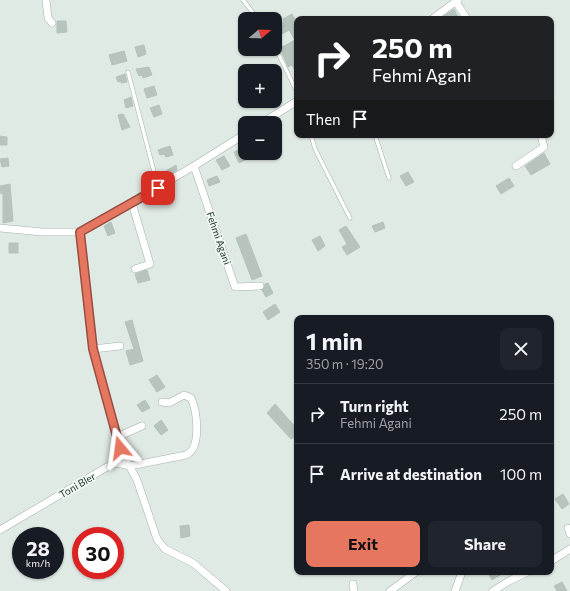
<!DOCTYPE html>
<meta charset="utf-8">
<style>
body{margin:0;font-family:Commissioner,sans-serif;background:#20242c;color:#f1f3f6;height:100vh;display:flex;flex-direction:column;font-size:15px;white-space:nowrap}
*{box-sizing:border-box;margin:0}
p{font-size:13px;color:#9ea1a6}
.icon{flex:none;width:22px;height:22px;fill:none;stroke:currentColor;stroke-width:2;stroke-linecap:round;stroke-linejoin:round}
.map{position:relative;flex:1;overflow:hidden}
.panel{position:absolute;left:294px;top:315px;width:260px;height:260px;display:flex;flex-direction:column;background:#171b24;border-radius:8px;box-shadow:0 1px 3px #0004}
.panel>*{flex:none}
.banner{position:absolute;left:294px;top:16px;width:260px;height:122px;border-radius:8px;box-shadow:0 1px 3px #0004;background:#202124;color:#fff;overflow:hidden}
.needle{width:26px;rotate:71deg}
.fabs{position:absolute;left:238px;top:12px;display:grid;gap:8px}
.fabs a{display:grid;place-items:center;width:44px;height:44px;border-radius:8px;background:#171b24;box-shadow:0 1px 3px #0004;font-size:20px}
.speed{position:absolute;left:12px;top:527px;display:flex;gap:8px;font-size:20px;font-weight:700;text-align:center}
.speed>*{display:grid;place-content:center;width:52px;height:52px;border-radius:50%;background:#171b24;box-shadow:0 1px 3px #0004;line-height:1}
.speed small{font-size:10px;font-weight:400}
.speed .limit{border:6px solid #d22;background:#fff;color:#111}
.pin{position:absolute;display:grid;place-items:center;width:34px;height:34px;color:#fff;margin:-17px;border-radius:8px;box-shadow:0 2px 6px #0006}
.me{position:absolute;width:44px;margin:-22px;rotate:344deg;stroke-linejoin:round;filter:drop-shadow(0 0 3px #0008)}
.turn{display:flex;align-items:center;gap:14px;height:84px;padding:0 12px;font-size:18px}
.turn .icon{width:52px;height:52px;stroke-width:2.5}
.turn b{display:block;font-size:28px;line-height:34px}
.then{display:flex;align-items:center;height:38px;padding:0 12px;background:#0003;gap:8px;font-size:15px}
.round{display:grid;place-items:center;flex:none;width:42px;height:42px;border-radius:8px;background:#20242c}
.summary{display:flex;align-items:center;justify-content:space-between;height:68px;padding:0 12px}
h1{font-size:24px;font-weight:700;line-height:30px}
.button{display:flex;gap:8px;margin-top:auto;padding:8px 12px}
.button a{flex:1;height:46px;border-radius:8px;background:#e77661;color:#111;font-size:16px;font-weight:700;line-height:46px;text-align:center}
.button a+a{background:#20242c;color:#f1f3f6}
ul{padding:0;list-style:none}
li{display:flex;align-items:center;gap:12px;height:60px;padding:0 12px;border-top:1px solid #363941}
li div{flex:1}
li b{display:block;font-size:15px}
li em{font-style:normal}
.map>svg:first-child{display:block}
.building{fill:#b6c4bd;stroke:#b3c3bb}
.lines{fill:none;stroke-linecap:round;stroke-linejoin:round}
.lane-casing{stroke:#a3b1ab;stroke-width:4.5}
.street-casing{stroke:#a3b1ab;stroke-width:8}
.lane{stroke:#fff;stroke-width:3.5}
.street{stroke:#fff;stroke-width:7}
.route-casing{stroke:#964d3f;stroke-width:10}
.route{stroke:#e77661;stroke-width:7}
.labels{text-anchor:middle;dominant-baseline:central;stroke-width:3.5;stroke-linejoin:round;paint-order:stroke}
.street-label{font-size:10px;fill:#223931;stroke:#f0f7f3}
</style>
<div class="map">
<svg width="570" height="591" viewBox="0 0 570 591">
<rect width="100%" height="100%" fill="#e0eae5"/>
<g class="building">
<path d="M 454,9 L 459,19 L 440,19 Z"/>
<path d="M 292,14 L 297,23 L 297,74 L 292,65 L 288,67 L 280,48 L 295,40 L 289,30 L 275,38 L 275,27 L 284,22 L 283,19 Z"/>
<path d="M 57,21 L 66,21 L 67,32 L 57,33 Z"/>
<path d="M 144,45 L 146,54 L 138,57 L 135,47 Z"/>
<path d="M 124,51 L 127,61 L 112,65 L 109,55 Z"/>
<path d="M 149,67 L 152,75 L 143,78 L 142,75 L 139,76 L 136,69 Z"/>
<path d="M 125,74 L 127,82 L 121,83 L 121,81 L 118,82 L 116,77 Z"/>
<path d="M 154,86 L 157,95 L 147,98 L 144,89 Z"/>
<path d="M 131,97 L 133,106 L 126,108 L 124,100 Z"/>
<path d="M 159,105 L 162,114 L 154,117 L 150,108 Z"/>
<path d="M 123,114 L 130,127 L 122,130 L 118,115 Z"/>
<path d="M 0,136 L 7,137 L 7,145 L 0,145 Z"/>
<path d="M 170,146 L 173,155 L 166,157 L 164,154 L 160,155 L 158,150 Z"/>
<path d="M 241,148 L 247,159 L 239,163 L 234,152 Z"/>
<path d="M 544,153 L 550,164 L 531,175 L 525,166 Z"/>
<path d="M 224,156 L 230,166 L 222,170 L 216,160 Z"/>
<path d="M 8,158 L 9,166 L 2,167 L 0,159 Z"/>
<path d="M 176,165 L 177,170 L 167,176 L 164,172 Z"/>
<path d="M 408,172 L 414,182 L 406,186 L 400,176 Z"/>
<path d="M 217,176 L 220,182 L 209,186 L 207,180 Z"/>
<path d="M 509,178 L 514,186 L 501,194 L 496,186 Z"/>
<path d="M 10,184 L 13,221 L 3,223 L 3,193 L 1,194 L 0,186 Z"/>
<path d="M 111,222 L 115,233 L 108,236 L 104,226 Z"/>
<path d="M 383,222 L 385,228 L 375,232 L 372,226 Z"/>
<path d="M 346,226 L 360,247 L 347,255 L 342,247 L 347,244 L 339,230 Z"/>
<path d="M 246,234 L 262,276 L 252,280 L 236,238 Z"/>
<path d="M 320,236 L 325,246 L 318,251 L 312,240 Z"/>
<rect x="9" y="243" width="9" height="10"/>
<path d="M 147,270 L 150,280 L 138,283 L 135,274 Z"/>
<path d="M 268,283 L 273,293 L 266,297 L 262,290 L 265,284 Z"/>
<path d="M 275,304 L 280,312 L 268,320 L 263,312 Z"/>
<path d="M 132,320 L 143,361 L 130,365 L 126,351 L 134,349 L 125,322 Z"/>
<path d="M 157,375 L 165,387 L 157,392 L 149,380 Z"/>
<path d="M 145,400 L 150,408 L 142,412 L 137,405 Z"/>
<path d="M 275,404 L 297,429 L 297,435 L 291,439 L 267,413 Z"/>
<path d="M 161,420 L 168,430 L 161,435 L 154,426 Z"/>
<path d="M 563,494 L 569,504 L 562,509 L 555,499 Z"/>
<path d="M 189,525 L 190,536 L 181,538 L 180,526 Z"/>
<path d="M 494,572 L 505,572 L 492,580 L 489,575 Z"/>
<path d="M 562,582 L 567,591 L 557,591 L 554,586 Z"/>
</g>
<g class="lines">
<defs>
<g id="lane">
<path d="M 243,0 L 258,19"/>
<path d="M 275,47 L 297,92"/>
<path d="M 128,72 L 158,187"/>
<path d="M 311,135 L 315,149 L 350,218"/>
<path d="M 375,135 L 389,178"/>
</g>
<g id="street">
<path d="M 46,0 L 48,18 L 52,23"/>
<path d="M 456,2 L 467,19"/>
<path d="M 432,19 L 458,0"/>
<path d="M 262,123 L 297,101"/>
<path d="M 194,166 L 235,287 L 260,286"/>
<path d="M 516,166 L 544,147 L 541,135"/>
<path d="M 132,203 L 150,264 L 135,269"/>
<path d="M 0,228 L 42,232 L 80,232"/>
<path d="M 80,232 L 93,349 L 121,451 L 137,480 L 157,539 L 165,549 L 193,563 L 226,591"/>
<path d="M 80,232 L 194,166 L 245,134"/>
<path d="M 93,349 L 120,346"/>
<path d="M 117,437 L 142,426"/>
<path d="M 568,528 L 570,534"/>
<path d="M 0,530 L 107,467 L 117,463 L 130,466 L 186,455 C 202,448 197,411 191,398 L 184,395 L 169,403 L 162,402"/>
<path d="M 551,561 L 570,549"/>
<path d="M 353,584 L 354,591"/>
<path d="M 390,591 L 416,572"/>
<path d="M 455,591 L 462,572"/>
<path d="M 493,591 L 509,581 L 528,572"/>
</g>
</defs>
<use href="#lane" class="lane-casing"/>
<use href="#street" class="street-casing"/>
<use href="#lane" class="lane"/>
<use href="#street" class="street"/>
</g>
<g class="lines">
<defs>
<path id="route" d="M 120,448 L 93,349 L 80,232 L 158,188"/>
</defs>
<use href="#route" class="route-casing"/>
<use href="#route" class="route"/>
</g>
<g class="labels">
<g class="street-label">
<text transform="translate(219 238) rotate(71)">Fehmi Agani</text>
<text transform="translate(77 485) rotate(-30)">Toni Bler</text>
</g>
</g>
</svg>
<div class="fabs">
<a><svg class="needle" viewBox="-14 -14 28 28"><path d="M0-13l5 13h-10z" fill="#e53935"/><path d="M0 13l5-13h-10z" fill="#9ea1a6"/></svg></a>
<a>+</a>
<a>−</a>
</div>
<div class="speed"><div>28<small>km/h</small></div><div class="limit">30</div></div>
<div class="pin" style="left:158px;top:188px;background:#d93025"><svg class="icon" aria-label="arrive" viewBox="0 0 24 24"><path d="M6 21V4h12l-3 4 3 4H6"/></svg></div>
<svg class="me" style="left:120px;top:448px" viewBox="-20 -20 40 40"><path d="M0-17L14 15 0 8-14 15z" fill="#e77661" stroke="#fff" stroke-width="4"/></svg>
<div class="banner">
<div class="turn"><svg class="icon" aria-label="right" viewBox="0 0 24 24"><path d="M7 20v-9h11M14 6l5 5-5 5"/></svg><div><b>250 m</b>Fehmi Agani</div></div>
<div class="then">Then<svg class="icon" aria-label="arrive" viewBox="0 0 24 24"><path d="M6 21V4h12l-3 4 3 4H6"/></svg></div>
</div>
<section class="panel">
<div class="summary"><div><h1>1 min</h1><p>350 m · 19:20</p></div><a class="round"><svg class="icon" aria-label="close" viewBox="0 0 24 24"><path d="M6 6l12 12M18 6L6 18"/></svg></a></div>
<ul>
<li><svg class="icon" aria-label="right" viewBox="0 0 24 24"><path d="M7 20v-9h11M14 6l5 5-5 5"/></svg><div><b>Turn right</b><p>Fehmi Agani</p></div><em>250 m</em></li>
<li><svg class="icon" aria-label="arrive" viewBox="0 0 24 24"><path d="M6 21V4h12l-3 4 3 4H6"/></svg><div><b>Arrive at destination</b></div><em>100 m</em></li>
</ul>
<div class="button"><a>Exit</a><a>Share</a></div>
</section>
</div>
